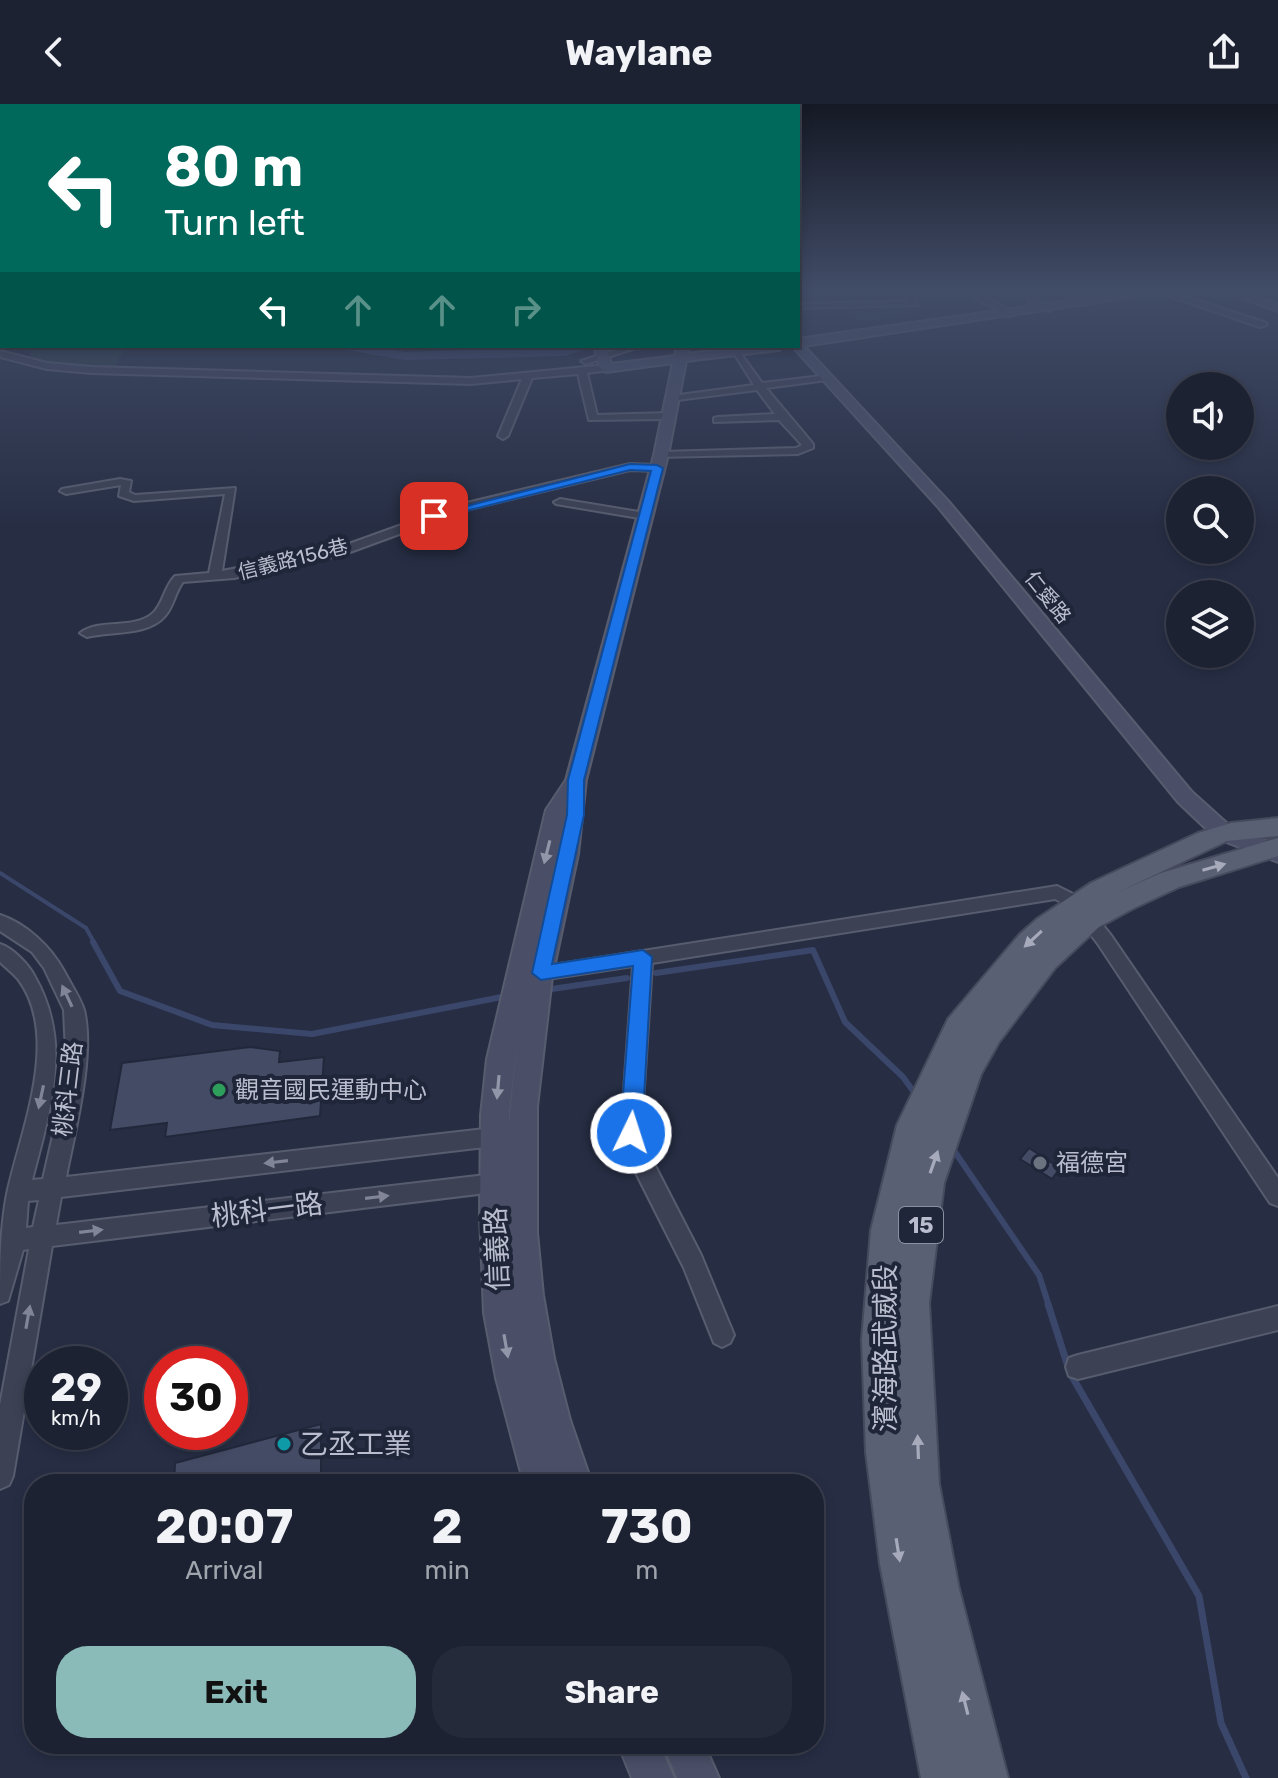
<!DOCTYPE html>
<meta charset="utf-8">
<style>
body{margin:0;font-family:Rubik,"Noto Sans TC",sans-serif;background:#252a3b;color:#f1f3f6;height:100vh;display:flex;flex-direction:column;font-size:30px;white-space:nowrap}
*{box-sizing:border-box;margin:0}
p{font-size:26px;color:#a0a4ac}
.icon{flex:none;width:44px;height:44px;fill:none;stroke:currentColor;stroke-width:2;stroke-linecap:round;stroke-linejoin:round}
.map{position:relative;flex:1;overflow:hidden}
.panel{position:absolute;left:24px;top:1370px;width:800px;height:280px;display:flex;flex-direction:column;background:#1d2233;border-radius:32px;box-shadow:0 4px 12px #0003,0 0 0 2px #3b3f4e}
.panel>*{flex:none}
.hud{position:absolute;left:0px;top:0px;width:800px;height:244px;box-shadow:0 4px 12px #0003,0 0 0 2px #3b3f4e;background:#00695c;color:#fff;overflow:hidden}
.buttons{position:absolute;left:1166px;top:268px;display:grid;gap:16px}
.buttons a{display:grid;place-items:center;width:88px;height:88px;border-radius:50%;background:#1d2233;box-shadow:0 4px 12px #0003,0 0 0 2px #3b3f4e;font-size:40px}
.speed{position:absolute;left:24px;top:1242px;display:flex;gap:16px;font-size:40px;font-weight:700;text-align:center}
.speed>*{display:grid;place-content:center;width:104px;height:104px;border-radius:50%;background:#1d2233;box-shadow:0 4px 12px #0003,0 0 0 2px #3b3f4e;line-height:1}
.speed small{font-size:20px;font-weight:400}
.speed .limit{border:12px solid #d22;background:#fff;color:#111}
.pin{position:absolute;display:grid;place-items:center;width:68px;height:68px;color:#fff;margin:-34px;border-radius:16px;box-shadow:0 4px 12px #0006}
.me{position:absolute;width:88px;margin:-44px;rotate:4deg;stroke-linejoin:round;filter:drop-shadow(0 0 6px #0008)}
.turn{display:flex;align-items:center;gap:28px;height:168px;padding:0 32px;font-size:36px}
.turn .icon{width:104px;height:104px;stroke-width:2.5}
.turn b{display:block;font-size:56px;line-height:68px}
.lanes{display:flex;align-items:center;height:76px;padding:0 32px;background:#0003;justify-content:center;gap:40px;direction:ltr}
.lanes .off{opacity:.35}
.eta{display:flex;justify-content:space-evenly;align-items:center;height:136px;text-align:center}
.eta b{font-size:48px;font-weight:700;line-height:56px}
.button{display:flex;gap:16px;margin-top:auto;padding:16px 32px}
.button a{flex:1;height:92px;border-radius:32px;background:#8bbbb9;color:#111;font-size:32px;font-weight:700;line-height:92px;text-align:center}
.button a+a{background:#252a3b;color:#f1f3f6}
header{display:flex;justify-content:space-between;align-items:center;height:104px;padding:0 32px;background:#1d2233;font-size:36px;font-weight:700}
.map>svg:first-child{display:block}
.green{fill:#293c45}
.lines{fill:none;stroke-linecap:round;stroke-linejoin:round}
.stream-far2{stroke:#3b466b;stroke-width:4}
.stream-far1{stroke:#3b466b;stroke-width:6}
.stream{stroke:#3b466b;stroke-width:7}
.river{fill:#3b466b;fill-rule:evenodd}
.building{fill:#444b64;stroke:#22283b;stroke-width:2}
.street-casing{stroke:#575c6e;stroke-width:4}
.secondary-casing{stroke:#575c6e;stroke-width:4}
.primary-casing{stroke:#454a5d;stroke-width:4}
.street{fill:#3c4154;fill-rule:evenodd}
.secondary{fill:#4a4f67;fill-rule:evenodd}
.primary{fill:#5a6073;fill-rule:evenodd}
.oneway{fill:#9296a9}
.oneway2{fill:#a6aabb}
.oneway3{fill:#818597}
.route{fill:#1a73e8;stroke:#114b97;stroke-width:2}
.leisure-dot{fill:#2e9e5b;stroke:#202639;stroke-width:3}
.worship-dot{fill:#6b7280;stroke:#202639;stroke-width:3}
.culture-dot{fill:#0f9aa8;stroke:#202639;stroke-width:3}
.labels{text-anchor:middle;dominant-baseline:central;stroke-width:8;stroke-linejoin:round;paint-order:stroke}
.far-street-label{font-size:20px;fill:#b9bdcd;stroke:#202639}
.shield{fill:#202639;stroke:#8b90a1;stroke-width:2}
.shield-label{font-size:22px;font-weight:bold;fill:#b9bdcd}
.street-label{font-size:24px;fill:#b9bdcd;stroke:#202639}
.poi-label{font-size:24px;fill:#b9bdcd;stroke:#202639;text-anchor:start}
.near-street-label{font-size:28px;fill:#b9bdcd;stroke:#202639}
.near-poi-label{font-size:28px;fill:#b9bdcd;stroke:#202639;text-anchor:start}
</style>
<header><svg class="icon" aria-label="back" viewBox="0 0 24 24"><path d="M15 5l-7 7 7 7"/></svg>Waylane<svg class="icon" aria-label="share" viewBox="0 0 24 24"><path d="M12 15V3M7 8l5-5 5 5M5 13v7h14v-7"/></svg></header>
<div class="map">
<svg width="1278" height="1674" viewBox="0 0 1278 1674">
<rect width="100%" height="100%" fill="#272e44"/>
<g class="green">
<path d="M 837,201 L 898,201 L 911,211 L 860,218 Z"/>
<path d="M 29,242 L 125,242 L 115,263 L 107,265 L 50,261 L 32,256 Z"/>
</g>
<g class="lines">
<path class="stream-far2" d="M 0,769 L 86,824 L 95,840"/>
<g class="stream-far1">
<path d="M 93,838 L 120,887 L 212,921 L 312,930 L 507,892"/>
<path d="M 656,869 L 813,846 L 845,918 L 903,973 L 916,991"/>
<path d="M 545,886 L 627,874"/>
<path d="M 955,1048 L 1039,1171 L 1049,1202"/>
</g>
<path class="stream" d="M 1048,1200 L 1070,1269 L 1199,1492 L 1221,1619 L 1246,1674"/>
<path class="river" d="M 339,242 L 371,242 L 405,248 L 595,242 L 565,252 L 405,256 L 346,246 Z"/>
</g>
<g class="building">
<path d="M 250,943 L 280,947 L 279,958 L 324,953 L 320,1012 L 165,1033 L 167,1019 L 110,1026 L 122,959 Z"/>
<path d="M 1029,1044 L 1060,1064 L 1052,1075 L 1020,1055 Z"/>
<path d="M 321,1320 L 321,1380 L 174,1380 L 175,1359 Z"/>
</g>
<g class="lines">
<defs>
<g id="street">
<path d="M 903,187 L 911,187 L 918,201 L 798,204 L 798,200 L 909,197 Z"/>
<path d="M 974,187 L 982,187 L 984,192 L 1016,210 L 1009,212 L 977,195 Z"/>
<path d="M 1025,187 L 1033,187 L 1037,197 L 1050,203 L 1050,207 L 1031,200 Z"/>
<path d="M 1065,187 L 1073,187 L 1089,199 L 1085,201 L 1069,195 Z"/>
<path d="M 1169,187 L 1266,219 L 1267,221 L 1260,223 L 1158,188 Z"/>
<path d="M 628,242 L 642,242 L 586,260 L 581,257 Z"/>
<path d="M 732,246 L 738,246 L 762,279 L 830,271 L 830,275 L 827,276 L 766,284 L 813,340 L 813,344 L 798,350 L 657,353 L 657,349 L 661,348 L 796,344 L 802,341 L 779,316 L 714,318 L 714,314 L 718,313 L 775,310 L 757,286 L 669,297 L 667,295 L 672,292 L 754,281 Z"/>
<path d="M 0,247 L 47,259 L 92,263 L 471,274 L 606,261 L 609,266 L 587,269 L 597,311 L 668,309 L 673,312 L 668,315 L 589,316 L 578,270 L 532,274 L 508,332 L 503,335 L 498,332 L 522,275 L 471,280 L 92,269 L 47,265 L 0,253 Z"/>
<path d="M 630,360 L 657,361 L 662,364 L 657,367 L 630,366 L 462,407 L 342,451 L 234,474 L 183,478 C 175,488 174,502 165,512 C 148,532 111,527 87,533 L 80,529 C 100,514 132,526 152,510 C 163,501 164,483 175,472 L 209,469 L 225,390 L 134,397 L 119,392 L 121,381 L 66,390 L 60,387 L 62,385 L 120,375 L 131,377 L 129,388 L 135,391 L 235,384 L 222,467 L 335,445 L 454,402 Z"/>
<path d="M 560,395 L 645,409 L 651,412 L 645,415 L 556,400 L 554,398 Z"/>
<path d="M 1057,782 L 1081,794 L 1110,830 L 1278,1074 L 1278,1102 L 1270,1099 L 1098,840 L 1069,802 L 1055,795 L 652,859 L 641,1029 L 650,1052 L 701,1151 L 734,1231 L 730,1239 L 722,1243 L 714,1239 L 684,1164 L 632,1061 L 621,1029 L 633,862 L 541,876 L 534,874 L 532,869 L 534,864 Z"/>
<path d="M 0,811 C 27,820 51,843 64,867 C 70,879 80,893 84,906 C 95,951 75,1027 66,1073 L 502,1023 L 509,1025 L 512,1032 L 509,1039 L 502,1041 L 61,1093 L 56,1121 L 503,1069 L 511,1072 L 514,1079 L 511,1086 L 52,1142 L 13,1372 L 9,1381 L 0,1385 L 0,1301 L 29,1145 L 23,1146 L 8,1197 L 0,1200 C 0,1164 0,1126 7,1090 C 20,1028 62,933 18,875 C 13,869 6,864 0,858 L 0,840 C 13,844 29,861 35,873 C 73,940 50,1006 32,1076 L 43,1075 L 60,1001 L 66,949 L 64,906 L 44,864 L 32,848 L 0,827 ZM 39,1096 L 33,1123 L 26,1124 L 28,1097 Z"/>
<path d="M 1278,1202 L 1278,1226 L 1078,1275 L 1069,1272 L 1066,1263 L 1069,1254 L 1078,1251 Z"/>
</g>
<g id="secondary">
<path d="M 1139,187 L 1170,187 L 804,242 L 949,398 L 1192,688 L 1232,724 L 1278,741 L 1278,758 L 1216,734 L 1178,698 L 939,404 L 792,242 L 798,242 L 798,235 Z"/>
<path d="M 1222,187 L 1239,187 L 1278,200 L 1278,207 Z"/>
<path d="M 594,242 L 606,242 L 611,260 L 675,252 L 677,242 L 689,242 L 687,250 L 751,242 L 785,242 L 779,246 L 686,257 L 668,351 L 586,676 L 578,750 L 552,873 L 537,1003 L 537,1129 L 543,1191 L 554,1254 L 570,1316 L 592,1380 L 524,1380 L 496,1274 L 484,1209 L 480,1110 L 481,1011 L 487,955 L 546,706 L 566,676 L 654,351 L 673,259 L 606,268 L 600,264 ZM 518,929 L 509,1018 L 509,1011 Z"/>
<path d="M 618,1640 L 659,1640 L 674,1674 L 632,1674 Z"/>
<path d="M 663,1640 L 704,1640 L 719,1674 L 677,1674 Z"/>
</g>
<path id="primary" d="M 1278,714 L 1278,732 L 1227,737 L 1114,790 L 1161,769 L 1278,734 L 1278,752 L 1179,783 L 1132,805 L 1099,823 L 1055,864 L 999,938 L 981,970 L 944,1079 L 929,1199 L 939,1380 L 959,1485 L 1008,1674 L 921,1674 L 880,1460 L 866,1348 L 862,1236 L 871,1126 L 897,1021 L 948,915 L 1020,830 L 1037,815 L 1091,779 L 1198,729 L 1231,719 Z"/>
</defs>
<use href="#street" class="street-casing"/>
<use href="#secondary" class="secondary-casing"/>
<use href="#primary" class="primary-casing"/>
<use href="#street" class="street"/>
<use href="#secondary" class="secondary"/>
<use href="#primary" class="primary"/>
</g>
<defs><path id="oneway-solid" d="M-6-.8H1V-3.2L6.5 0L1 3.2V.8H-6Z" transform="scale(2)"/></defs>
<g class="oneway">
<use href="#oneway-solid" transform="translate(547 748) rotate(104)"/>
<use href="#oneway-solid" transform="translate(498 983) rotate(95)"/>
<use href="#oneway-solid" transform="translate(506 1242) rotate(80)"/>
</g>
<g class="oneway2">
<use href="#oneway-solid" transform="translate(1214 763) rotate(-16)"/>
<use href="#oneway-solid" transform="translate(1033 835) rotate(137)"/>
<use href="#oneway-solid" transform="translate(934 1058) rotate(-71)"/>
<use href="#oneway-solid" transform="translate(918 1343) rotate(-92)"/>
<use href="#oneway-solid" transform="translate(898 1446) rotate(81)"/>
<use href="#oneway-solid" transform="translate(965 1599) rotate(-104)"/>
</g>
<g class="oneway3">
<use href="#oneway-solid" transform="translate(67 892) rotate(-115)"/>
<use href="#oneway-solid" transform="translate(41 993) rotate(102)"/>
<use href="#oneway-solid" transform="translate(276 1058) rotate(173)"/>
<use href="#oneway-solid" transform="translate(377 1093) rotate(-7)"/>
<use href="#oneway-solid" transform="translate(91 1127) rotate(-7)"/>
<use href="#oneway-solid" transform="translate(28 1213) rotate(-80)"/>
</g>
<linearGradient id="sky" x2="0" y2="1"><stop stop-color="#151925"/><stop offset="0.44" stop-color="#414c67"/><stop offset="1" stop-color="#414c67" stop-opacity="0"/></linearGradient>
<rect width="1278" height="422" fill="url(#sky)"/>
<path class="route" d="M 630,360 L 657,361 L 663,364 L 584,676 L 584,711 L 552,860 L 643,846 L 652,853 L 642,1029 L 638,1035 L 631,1038 L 624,1035 L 620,1029 L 633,862 L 541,876 L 532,869 L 567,711 L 568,676 L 651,367 L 630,366 L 434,415 L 428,412 Z"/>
<circle class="leisure-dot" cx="219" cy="986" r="8"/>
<circle class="worship-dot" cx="1040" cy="1059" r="8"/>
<circle class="culture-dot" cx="284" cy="1340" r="8"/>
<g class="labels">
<g class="far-street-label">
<text transform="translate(293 455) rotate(-14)">信義路156巷</text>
<text transform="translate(1048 493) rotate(51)">仁愛路</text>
</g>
<rect class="shield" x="899" y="1103" width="44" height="36" rx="6"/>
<g class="shield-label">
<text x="921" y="1121">15</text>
</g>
<g class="street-label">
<text transform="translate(68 985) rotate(-83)">桃科三路</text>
</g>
<g class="poi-label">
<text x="235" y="986">觀音國民運動中心</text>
<text x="1056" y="1059">福德宮</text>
</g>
<g class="near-street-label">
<text transform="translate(267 1106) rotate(-7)">桃科一路</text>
<text transform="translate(497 1145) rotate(-92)">信義路</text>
<text transform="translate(885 1244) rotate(-90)">濱海路武威段</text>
</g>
<g class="near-poi-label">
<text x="300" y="1340">乙丞工業</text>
</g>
</g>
</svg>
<div class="buttons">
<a><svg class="icon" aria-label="sound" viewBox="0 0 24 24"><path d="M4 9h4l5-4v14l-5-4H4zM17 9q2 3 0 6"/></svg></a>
<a><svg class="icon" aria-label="search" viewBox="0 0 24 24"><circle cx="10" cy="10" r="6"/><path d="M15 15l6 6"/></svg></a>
<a><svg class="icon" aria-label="layers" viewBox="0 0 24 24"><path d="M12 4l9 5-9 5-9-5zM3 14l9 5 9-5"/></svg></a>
</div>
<div class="speed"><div>29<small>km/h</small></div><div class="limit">30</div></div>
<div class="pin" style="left:434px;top:412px;background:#d93025"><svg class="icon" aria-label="arrive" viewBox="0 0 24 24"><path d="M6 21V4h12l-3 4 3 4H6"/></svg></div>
<svg class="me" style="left:631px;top:1029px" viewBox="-20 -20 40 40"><circle r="17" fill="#1a73e8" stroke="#fff" stroke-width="3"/><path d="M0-11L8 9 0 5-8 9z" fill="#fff"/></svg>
<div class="hud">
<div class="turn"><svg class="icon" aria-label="left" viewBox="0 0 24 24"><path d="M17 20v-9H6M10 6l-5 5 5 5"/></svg><div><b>80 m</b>Turn left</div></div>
<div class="lanes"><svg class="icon" aria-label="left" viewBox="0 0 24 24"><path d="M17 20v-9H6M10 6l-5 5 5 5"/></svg><svg class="icon off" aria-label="ahead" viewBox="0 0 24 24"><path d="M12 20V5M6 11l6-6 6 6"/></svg><svg class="icon off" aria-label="ahead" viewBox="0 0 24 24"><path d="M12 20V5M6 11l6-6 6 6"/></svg><svg class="icon off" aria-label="right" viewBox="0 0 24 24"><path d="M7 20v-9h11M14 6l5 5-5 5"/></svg></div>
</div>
<section class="panel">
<div class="eta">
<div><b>20:07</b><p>Arrival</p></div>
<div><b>2</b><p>min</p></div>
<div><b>730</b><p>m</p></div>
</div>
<div class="button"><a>Exit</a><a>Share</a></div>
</section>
</div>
